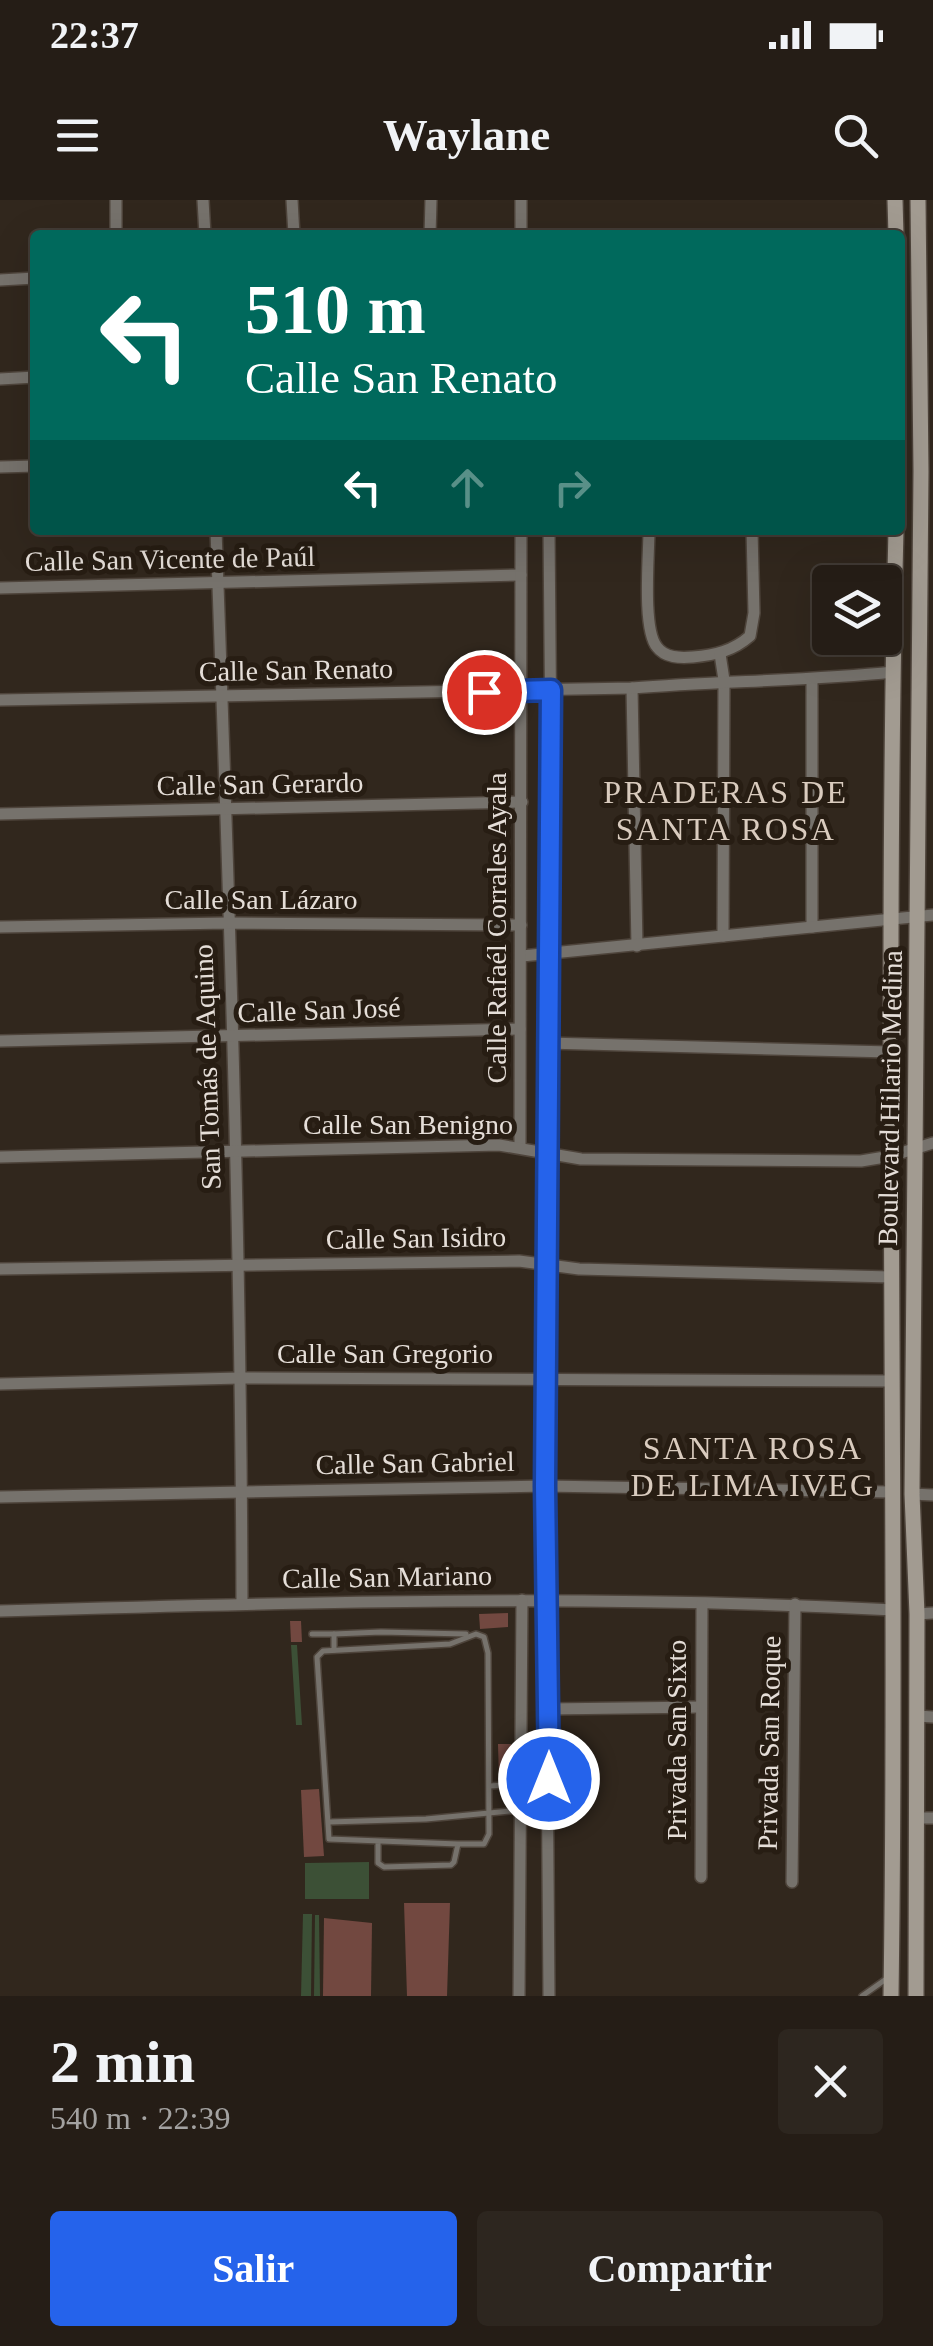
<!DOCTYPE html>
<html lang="es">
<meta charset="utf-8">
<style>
body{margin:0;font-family:Georgia,serif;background:#2d261f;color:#f1f3f6;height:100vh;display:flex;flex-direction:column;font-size:38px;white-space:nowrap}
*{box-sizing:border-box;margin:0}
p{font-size:32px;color:#a3a2a1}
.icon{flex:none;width:55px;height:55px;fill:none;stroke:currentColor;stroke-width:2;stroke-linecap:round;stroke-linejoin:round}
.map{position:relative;height:1796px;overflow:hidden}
.panel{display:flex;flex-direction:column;background:#251d16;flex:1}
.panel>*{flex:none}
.banner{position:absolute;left:30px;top:30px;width:875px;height:305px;border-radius:10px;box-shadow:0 10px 40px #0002,0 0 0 2px #423b35;background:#00695c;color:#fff;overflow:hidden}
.controls{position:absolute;left:812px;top:365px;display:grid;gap:20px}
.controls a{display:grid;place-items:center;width:90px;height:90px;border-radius:10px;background:#251d16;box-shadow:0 10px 40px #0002,0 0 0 2px #423b35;font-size:50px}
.pin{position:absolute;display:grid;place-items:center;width:85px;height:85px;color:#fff;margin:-42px;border:5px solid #fff;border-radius:50%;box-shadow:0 2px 10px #0007}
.me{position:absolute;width:110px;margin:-55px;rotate:0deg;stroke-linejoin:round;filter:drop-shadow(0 0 8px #0008)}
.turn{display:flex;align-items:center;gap:35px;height:210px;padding:0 50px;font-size:45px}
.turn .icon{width:130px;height:130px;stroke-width:2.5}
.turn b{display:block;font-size:70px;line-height:85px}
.lanes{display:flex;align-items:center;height:95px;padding:0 50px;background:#0003;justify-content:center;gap:50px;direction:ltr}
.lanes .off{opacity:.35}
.round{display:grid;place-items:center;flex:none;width:105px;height:105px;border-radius:10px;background:#2d261f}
.summary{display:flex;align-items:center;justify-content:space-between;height:170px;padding:0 50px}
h1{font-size:60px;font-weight:600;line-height:75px}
.button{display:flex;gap:20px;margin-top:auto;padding:20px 50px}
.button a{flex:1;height:115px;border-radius:10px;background:#2563eb;color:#fff;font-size:40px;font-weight:600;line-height:115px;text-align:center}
.button a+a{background:#2d261f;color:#f1f3f6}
.status{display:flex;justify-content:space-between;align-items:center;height:70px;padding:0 50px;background:#251d16;direction:ltr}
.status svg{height:28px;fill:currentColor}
header{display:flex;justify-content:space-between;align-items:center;height:130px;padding:0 50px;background:#251d16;font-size:45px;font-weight:600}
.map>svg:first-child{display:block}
.grass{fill:#3c5036}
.building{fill:#724840}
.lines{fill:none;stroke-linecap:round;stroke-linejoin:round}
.lane-casing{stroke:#4e443b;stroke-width:8}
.street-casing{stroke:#4e443b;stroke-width:14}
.secondary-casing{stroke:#4e443b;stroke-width:18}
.lane{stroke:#76726c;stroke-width:5}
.street{stroke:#76726c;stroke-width:11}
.secondary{stroke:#a29b91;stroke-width:15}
.route-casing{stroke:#184099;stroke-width:25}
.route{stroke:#2563eb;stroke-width:18}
.labels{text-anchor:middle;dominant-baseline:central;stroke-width:10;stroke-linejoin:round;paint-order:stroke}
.street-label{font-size:28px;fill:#e5ded8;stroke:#271d13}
.quarter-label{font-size:32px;letter-spacing:2.5px;fill:#d9cbbe;stroke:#271d13}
</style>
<div class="status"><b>22:37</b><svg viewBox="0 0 49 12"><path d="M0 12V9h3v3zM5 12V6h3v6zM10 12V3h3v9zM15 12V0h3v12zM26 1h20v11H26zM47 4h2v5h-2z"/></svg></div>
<header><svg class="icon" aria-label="menu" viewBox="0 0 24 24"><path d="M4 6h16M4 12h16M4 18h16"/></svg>Waylane<svg class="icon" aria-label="search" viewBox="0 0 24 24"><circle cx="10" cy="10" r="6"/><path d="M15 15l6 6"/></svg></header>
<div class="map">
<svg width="933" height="1796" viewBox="0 0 933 1796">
<rect width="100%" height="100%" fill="#31271d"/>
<g class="grass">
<path d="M 291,1445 L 297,1445 L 302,1525 L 296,1525 Z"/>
<path d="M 369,1662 L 369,1699 L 305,1699 L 305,1663 Z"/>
<path d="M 303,1714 L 312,1714 L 311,1796 L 301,1796 Z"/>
<path d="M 315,1715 L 319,1715 L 320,1796 L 314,1796 Z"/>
</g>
<g class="building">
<path d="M 508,1413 L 508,1427 L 480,1429 L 479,1414 Z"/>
<path d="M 290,1421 L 301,1421 L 302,1442 L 291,1442 Z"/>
<path d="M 498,1544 L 511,1544 L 511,1578 L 499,1578 Z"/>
<path d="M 319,1589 L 324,1656 L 304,1657 L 301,1590 Z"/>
<path d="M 404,1703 L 450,1703 L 447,1796 L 407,1796 Z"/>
<path d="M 324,1718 L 372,1723 L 371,1796 L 323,1796 Z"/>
</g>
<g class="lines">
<defs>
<g id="lane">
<path d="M 312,1434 L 334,1434 L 334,1450"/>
<path d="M 334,1434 L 381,1432 L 466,1434"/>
<path d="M 490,1586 L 518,1584"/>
<path d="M 329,1622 L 426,1619 L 520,1610"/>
<path d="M 378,1642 L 378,1663 L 384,1667 L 451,1665 L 454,1662 L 458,1644 L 329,1639 L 317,1457 L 323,1451 L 450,1444 L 476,1434 L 484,1437 L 488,1453 L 489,1634 L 484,1644 L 458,1644"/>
<path d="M 862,1796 L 889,1777"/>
</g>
<g id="street">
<path d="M 116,0 L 116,35"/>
<path d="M 203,0 L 205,35"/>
<path d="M 292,0 L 294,35"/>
<path d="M 430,35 L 431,0"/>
<path d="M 521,35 L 521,0"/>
<path d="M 0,80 L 35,78"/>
<path d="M 0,179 L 35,177"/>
<path d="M 0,267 L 35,266"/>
<path d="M 216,330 C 229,688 241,1046 242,1404"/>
<path d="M 649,330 C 649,355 642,429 657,447 C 665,458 680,458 693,457 C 715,455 733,451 750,436 L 754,413 L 752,330"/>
<path d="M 0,388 L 521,375"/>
<path d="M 720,454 L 724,480 L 723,736"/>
<path d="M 812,480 L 812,727"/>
<path d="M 632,488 L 637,746"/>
<path d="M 0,500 L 632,488 C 719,481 806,481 893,472"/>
<path d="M 0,614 L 522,602"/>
<path d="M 0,727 L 227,723 L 521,725"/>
<path d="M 522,756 L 933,715"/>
<path d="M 0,841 L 520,829"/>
<path d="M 547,843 L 890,852"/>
<path d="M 520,947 L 521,330"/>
<path d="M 0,957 L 499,945 L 581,959 L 861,961 L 891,956 L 933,943"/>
<path d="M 0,1069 L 519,1061 L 579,1069 L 891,1077"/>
<path d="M 0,1184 L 240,1178 L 890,1181"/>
<path d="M 912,1294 L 933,1295"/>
<path d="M 0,1297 L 545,1286 L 890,1292"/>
<path d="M 0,1411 C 298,1402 596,1394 894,1410"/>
<path d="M 917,1414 L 933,1413"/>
<path d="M 549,1509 L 701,1507"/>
<path d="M 918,1516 L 933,1517"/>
<path d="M 916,1618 L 933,1618"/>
<path d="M 701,1677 L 702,1404"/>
<path d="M 792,1682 L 795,1404"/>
<path d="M 519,1796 L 522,1400"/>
<path d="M 549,1796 L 545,1286 L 551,555 L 549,330"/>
</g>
<g id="secondary">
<path d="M 895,0 L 896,35"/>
<path d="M 891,1796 C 898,1307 884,819 896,330"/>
<path d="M 916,1796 L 917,1414 L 912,1294 L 921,271 L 918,0"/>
</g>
</defs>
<use href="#lane" class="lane-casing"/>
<use href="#street" class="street-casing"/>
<use href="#secondary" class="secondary-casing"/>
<use href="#lane" class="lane"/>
<use href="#street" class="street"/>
<use href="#secondary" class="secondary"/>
</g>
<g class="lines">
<defs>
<path id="route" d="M 484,492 L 551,490 L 545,1286 L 549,1579"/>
</defs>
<use href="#route" class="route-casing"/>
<use href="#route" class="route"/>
</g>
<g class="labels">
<g class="street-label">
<text transform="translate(170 359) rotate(-1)">Calle San Vicente de Paúl</text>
<text transform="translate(296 470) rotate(-1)">Calle San Renato</text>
<text transform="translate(260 584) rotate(-1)">Calle San Gerardo</text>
<text x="261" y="699">Calle San Lázaro</text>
<text transform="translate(496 728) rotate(-90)">Calle Rafaél Corrales Ayala</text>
<text transform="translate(319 810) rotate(-2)">Calle San José</text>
<text transform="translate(207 867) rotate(-92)">San Tomás de Aquino</text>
<text transform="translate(890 898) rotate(-89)">Boulevard Hilario Medina</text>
<text x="408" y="924">Calle San Benigno</text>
<text transform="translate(416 1038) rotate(-1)">Calle San Isidro</text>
<text x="385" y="1153">Calle San Gregorio</text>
<text transform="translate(415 1263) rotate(-1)">Calle San Gabriel</text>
<text transform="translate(387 1377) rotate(-1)">Calle San Mariano</text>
<text transform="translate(676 1540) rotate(-90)">Privada San Sixto</text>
<text transform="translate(769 1543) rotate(-89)">Privada San Roque</text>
</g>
<g class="quarter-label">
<text x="726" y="592">PRADERAS DE<tspan x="726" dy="37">SANTA ROSA</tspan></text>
<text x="753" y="1248">SANTA ROSA<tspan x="753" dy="37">DE LIMA IVEG</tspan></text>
</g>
</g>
</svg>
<div class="controls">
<a><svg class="icon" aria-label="layers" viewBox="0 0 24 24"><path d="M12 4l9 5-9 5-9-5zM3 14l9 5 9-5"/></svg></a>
</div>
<div class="pin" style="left:484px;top:492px;background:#d93025"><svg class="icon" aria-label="arrive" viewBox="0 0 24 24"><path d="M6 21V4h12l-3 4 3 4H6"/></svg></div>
<svg class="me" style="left:549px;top:1579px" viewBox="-20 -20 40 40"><circle r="17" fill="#2563eb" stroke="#fff" stroke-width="3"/><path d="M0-11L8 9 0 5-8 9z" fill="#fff"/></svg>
<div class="banner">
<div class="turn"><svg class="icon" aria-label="left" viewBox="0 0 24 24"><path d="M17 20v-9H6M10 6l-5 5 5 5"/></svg><div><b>510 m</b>Calle San Renato</div></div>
<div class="lanes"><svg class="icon" aria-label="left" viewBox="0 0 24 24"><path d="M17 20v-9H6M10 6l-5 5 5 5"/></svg><svg class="icon off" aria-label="ahead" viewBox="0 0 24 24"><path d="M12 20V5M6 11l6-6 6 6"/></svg><svg class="icon off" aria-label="right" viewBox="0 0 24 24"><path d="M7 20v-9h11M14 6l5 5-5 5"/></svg></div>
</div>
</div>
<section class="panel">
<div class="summary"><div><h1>2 min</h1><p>540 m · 22:39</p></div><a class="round"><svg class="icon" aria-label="close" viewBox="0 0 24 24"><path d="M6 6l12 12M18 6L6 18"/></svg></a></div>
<div class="button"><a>Salir</a><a>Compartir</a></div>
</section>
